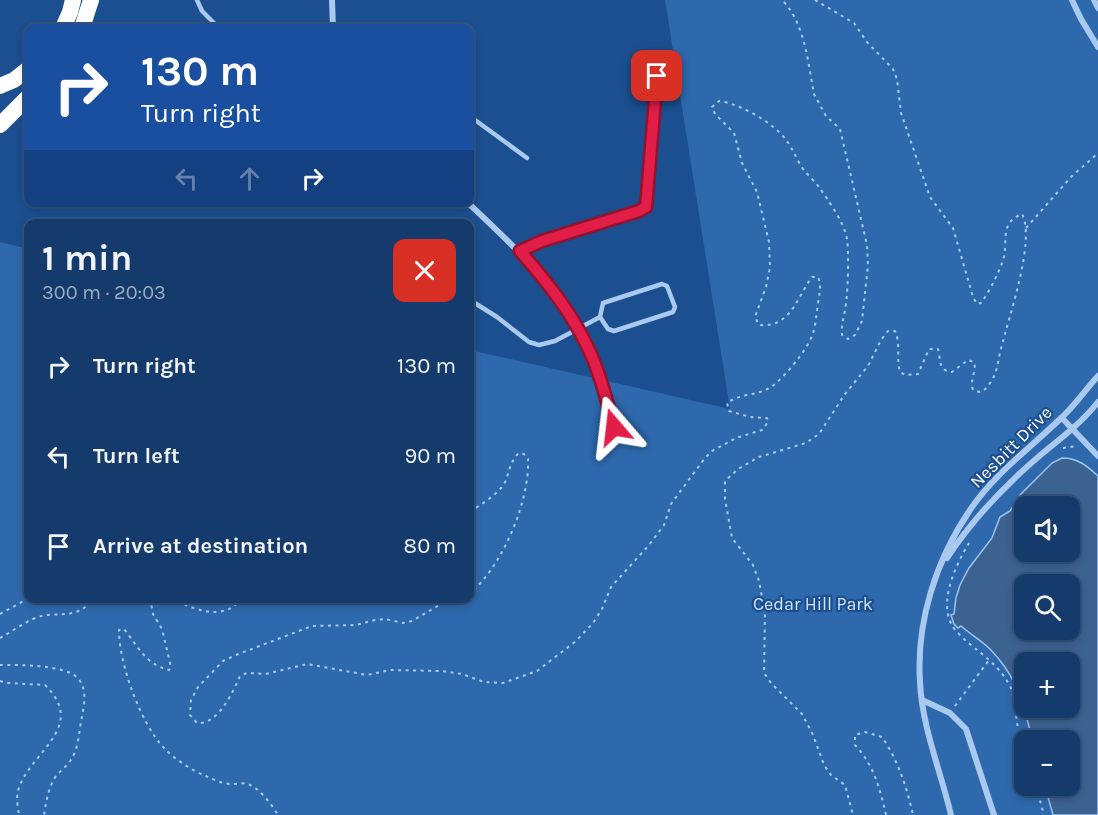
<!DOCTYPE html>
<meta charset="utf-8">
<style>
body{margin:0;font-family:Karla,sans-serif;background:#1d4271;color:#f1f3f6;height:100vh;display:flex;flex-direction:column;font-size:22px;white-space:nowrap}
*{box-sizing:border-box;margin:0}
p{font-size:20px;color:#9dadc1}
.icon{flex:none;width:33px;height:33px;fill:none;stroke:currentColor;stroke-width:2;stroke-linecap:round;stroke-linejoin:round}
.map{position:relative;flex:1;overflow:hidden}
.panel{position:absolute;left:24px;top:219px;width:450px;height:384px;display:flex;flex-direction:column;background:#143b6b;border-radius:12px;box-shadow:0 3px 9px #0003,0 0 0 2px #33557e}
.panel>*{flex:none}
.banner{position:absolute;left:24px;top:24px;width:450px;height:183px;border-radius:12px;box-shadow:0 3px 9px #0003,0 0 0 2px #33557e;background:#1a4fa0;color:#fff;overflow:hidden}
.buttons{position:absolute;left:1014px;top:496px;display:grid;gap:12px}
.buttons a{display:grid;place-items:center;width:66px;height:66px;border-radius:12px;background:#143b6b;box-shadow:0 3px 9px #0003,0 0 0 2px #33557e;font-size:30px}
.pin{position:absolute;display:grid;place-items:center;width:51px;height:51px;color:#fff;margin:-26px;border-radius:12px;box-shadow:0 3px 9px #0006}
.me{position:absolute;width:66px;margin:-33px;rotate:343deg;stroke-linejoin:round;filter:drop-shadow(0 0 4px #0008)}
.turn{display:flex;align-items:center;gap:21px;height:126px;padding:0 18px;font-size:27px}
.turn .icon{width:78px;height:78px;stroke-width:2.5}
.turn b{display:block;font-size:42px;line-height:51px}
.lanes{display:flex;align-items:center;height:57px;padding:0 18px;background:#0003;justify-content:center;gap:30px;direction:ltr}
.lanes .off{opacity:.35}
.round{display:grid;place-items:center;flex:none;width:63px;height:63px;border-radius:12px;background:#1d4271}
.headline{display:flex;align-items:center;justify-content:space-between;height:102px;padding:0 18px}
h1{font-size:36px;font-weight:700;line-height:45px}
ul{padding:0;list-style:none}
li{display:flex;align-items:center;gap:18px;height:90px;padding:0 18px}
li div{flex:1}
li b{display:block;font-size:22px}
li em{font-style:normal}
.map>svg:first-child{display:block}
.green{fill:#2e69ad;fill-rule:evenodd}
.water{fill:#3c6290;stroke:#9cc4f0;stroke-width:1.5;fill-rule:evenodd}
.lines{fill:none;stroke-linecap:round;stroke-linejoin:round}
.path{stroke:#a9c9ee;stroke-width:2;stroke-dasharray:3 4.5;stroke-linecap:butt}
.lane{stroke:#a9c9ee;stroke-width:4.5}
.street{stroke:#a9c9ee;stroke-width:6}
.highway{stroke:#fff;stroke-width:16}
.route-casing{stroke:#92132f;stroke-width:15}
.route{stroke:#e11d48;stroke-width:10}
.labels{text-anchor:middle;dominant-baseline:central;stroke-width:4.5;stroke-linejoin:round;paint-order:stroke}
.street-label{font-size:18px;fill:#fff;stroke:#1b4f8f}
.park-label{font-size:18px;fill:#cfe3fa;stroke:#1b4f8f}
</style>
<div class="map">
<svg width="1098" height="815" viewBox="0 0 1098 815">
<rect width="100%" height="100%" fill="#1b4f8f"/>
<path class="green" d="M 665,0 L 1098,0 L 1098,815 L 0,815 L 0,242 L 28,249 L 28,598 L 470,598 L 470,350 L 730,409 ZM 1024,507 L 1070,507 L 1070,552 L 1024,552 ZM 1024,585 L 1070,585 L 1070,630 L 1024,630 ZM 1024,663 L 1070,663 L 1070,708 L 1024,708 ZM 1024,741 L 1070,741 L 1070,786 L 1024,786 Z"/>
<path class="water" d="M 1062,458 C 1078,458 1087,466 1098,476 L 1098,815 L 1053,815 L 1045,786 L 1070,786 L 1070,741 L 1033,741 C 1022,703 1019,679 990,649 C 982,641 970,634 961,626 L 958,628 L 954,624 L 951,615 L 954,614 L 956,598 L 960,585 L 969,568 L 992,538 L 1000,517 L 1010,511 L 1021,494 L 1052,463 ZM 1024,507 L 1070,507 L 1070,552 L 1024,552 ZM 1024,585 L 1070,585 L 1070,630 L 1024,630 ZM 1024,663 L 1070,663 L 1070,708 L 1024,708 Z"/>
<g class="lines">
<g class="path">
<path d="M 815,0 L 854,23 L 867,42 L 893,69 L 897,79 L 901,113 L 930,197 L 953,228 L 973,297 L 977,304 L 981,303 C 990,290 998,275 1003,260 C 1009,243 998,223 1022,214 C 1036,241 1008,319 1001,349 C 998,359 998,370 992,380 C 989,385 986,390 980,392 L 973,390 C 969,380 977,372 974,362 L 968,360 L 952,372 C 938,371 941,360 938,349 L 929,349 L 918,374 L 905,375 L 900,372 C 896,358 901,344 895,331 L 888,331 L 881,340 L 868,366 L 845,394 L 819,434 L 806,443 L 759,457 L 738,469 L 725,481 L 725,499 L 732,538 L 753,565 L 759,581 L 765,613 L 764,673 L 771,683 L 802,714 L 813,735 L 824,765 L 831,775 L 845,785 L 853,815"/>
<path d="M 1026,228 L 1071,177 L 1098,153"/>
<path d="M 1063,448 L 1078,446"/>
<path d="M 470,512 C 481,504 496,496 504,484 C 510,473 509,462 519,453 L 524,454 L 528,459 C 530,501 502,567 470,593"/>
<path d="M 969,543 C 955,566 934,610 958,633 C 976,652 996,660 1010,686 C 1015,697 1015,710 1017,722 C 1018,731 1022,740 1024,749"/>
<path d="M 48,598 L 57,598"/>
<path d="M 150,598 L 153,614 L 162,629 L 171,667 L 169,670 C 146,665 137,645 124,629 L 119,630 C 119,664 141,724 164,748 C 174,759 193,771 206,776 C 214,780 223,784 232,784 C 238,784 245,782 250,785 C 261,790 272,805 278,815"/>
<path d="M 171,598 C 192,609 225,623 241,598"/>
<path d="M 459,598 L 441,604 L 412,621 L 403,623 L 385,619 L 375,620 L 356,625 L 312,626 L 236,655 L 223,661 L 198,687 L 191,700 L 190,715 L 197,723 C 218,725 233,692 240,676 L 247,673 L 266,674 L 307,664 L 367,675 L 390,670 L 442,671 L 462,674 L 484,682 L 503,683 L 537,671 L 576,641 L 593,623 L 602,609 L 611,587 L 649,545 L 664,525 L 671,504 L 705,458 L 712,451 L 736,438 L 762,430 L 768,422 L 767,418 L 750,417 L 729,411 L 727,403 C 741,393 757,396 771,387 C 783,379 807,350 812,336 C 816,326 816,315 818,304 C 819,294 822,286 818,277 L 812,277 C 797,297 791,328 759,325 L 755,317 L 766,287 L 770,267 L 769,242 L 757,192 L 742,163 L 734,133 L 715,114 L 712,107 L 719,101 C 739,104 764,118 779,132 C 790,142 794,154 801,166 C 806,174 814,180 819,187 C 828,200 845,224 847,239 C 849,254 848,288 846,303 C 845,315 841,323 842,335 L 848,339 L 855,335 L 862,321 L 868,265 L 867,245 L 840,129 L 826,116 L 814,94 C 808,63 805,23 782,0"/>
<path d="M 0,614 L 29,598"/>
<path d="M 0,638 C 11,632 22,624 33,619 C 58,608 72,624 95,598"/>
<path d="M 0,665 C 18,665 70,664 80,681 C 87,691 84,705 82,717 C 79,729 79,747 72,758 C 68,766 59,771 54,779 C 48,790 46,803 44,815"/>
<path d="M 0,681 L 8,683 L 45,685 C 89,728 28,753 18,791 C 16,799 18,808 19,815"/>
<path d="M 955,706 L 989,660"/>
<path d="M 1036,786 L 1044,815"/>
<path d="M 886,815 C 880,789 874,765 855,745 L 855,735 L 865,732 L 882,737 C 898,760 907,788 913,815"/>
</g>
<g class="lane">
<path d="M 197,0 L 202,11 L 219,28"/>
<path d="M 470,119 L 475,120 L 527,158"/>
<path d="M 520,251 L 542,241 L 639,211 L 646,207 L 657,76"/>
<path d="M 470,300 L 497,317 L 529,342 L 539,345 L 555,341 L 600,317 L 608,329 L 614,331 L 673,312 L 675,307 L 667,286 L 662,284 L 603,303 L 600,317"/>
</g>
<g class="street">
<path d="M 332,0 L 333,28"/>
<path d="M 1072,0 L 1081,19 L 1098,47"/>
<path d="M 1094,0 L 1098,8"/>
<path d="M 467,202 C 517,249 568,295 594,360 C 602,381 608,405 614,427"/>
<path d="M 1062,418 L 1098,456"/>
<path d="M 947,558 C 974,517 1007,483 1044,452 C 1064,436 1082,422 1098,402"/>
<path d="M 922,700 L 950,713 L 966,729 L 994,815"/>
<path d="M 951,815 C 941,772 922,727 920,682 C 916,622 936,560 970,510 C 993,475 1029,449 1059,420 C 1074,407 1085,390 1098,376"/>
</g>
<g class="highway">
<path d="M 63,28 L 70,12 L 73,0"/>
<path d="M 82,28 L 91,0"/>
<path d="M 0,86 L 14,80 L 28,69"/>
<path d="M 0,125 L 28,97"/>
</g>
</g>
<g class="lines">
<defs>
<path id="route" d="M 614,427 C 608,404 602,381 593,359 C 576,318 549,284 520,251 L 542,241 L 639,211 L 646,207 L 657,76"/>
</defs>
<use href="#route" class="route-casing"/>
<use href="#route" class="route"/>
</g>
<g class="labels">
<g class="street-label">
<text transform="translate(1011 447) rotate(-45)">Nesbitt Drive</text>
</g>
<g class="park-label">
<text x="813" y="604">Cedar Hill Park</text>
</g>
</g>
</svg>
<div class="buttons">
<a><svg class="icon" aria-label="sound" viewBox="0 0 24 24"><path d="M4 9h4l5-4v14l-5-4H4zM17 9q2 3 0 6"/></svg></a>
<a><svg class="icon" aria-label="search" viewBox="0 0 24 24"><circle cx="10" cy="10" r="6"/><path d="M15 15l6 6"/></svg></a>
<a>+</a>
<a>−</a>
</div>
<div class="pin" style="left:657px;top:76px;background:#d93025"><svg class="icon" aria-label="arrive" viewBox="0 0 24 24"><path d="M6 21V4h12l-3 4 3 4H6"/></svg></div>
<svg class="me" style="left:614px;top:427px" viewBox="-20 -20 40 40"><path d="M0-17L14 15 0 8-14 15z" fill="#e11d48" stroke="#fff" stroke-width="4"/></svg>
<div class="banner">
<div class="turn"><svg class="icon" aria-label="right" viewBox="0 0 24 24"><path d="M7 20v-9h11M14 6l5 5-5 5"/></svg><div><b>130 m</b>Turn right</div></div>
<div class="lanes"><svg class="icon off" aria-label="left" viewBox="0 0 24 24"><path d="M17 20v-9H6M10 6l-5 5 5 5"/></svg><svg class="icon off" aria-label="ahead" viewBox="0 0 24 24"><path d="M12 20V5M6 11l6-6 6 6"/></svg><svg class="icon" aria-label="right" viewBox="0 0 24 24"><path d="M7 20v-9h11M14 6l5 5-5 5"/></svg></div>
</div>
<section class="panel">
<div class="headline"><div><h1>1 min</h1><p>300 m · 20:03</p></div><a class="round" style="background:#d93025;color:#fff"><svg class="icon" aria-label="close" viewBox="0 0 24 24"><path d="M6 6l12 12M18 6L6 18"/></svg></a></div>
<ul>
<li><svg class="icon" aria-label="right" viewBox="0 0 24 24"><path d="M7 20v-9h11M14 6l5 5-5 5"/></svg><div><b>Turn right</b></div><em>130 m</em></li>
<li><svg class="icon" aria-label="left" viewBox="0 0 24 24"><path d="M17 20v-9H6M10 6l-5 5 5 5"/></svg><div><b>Turn left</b></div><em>90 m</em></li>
<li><svg class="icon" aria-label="arrive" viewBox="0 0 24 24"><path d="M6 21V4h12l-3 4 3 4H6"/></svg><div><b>Arrive at destination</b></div><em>80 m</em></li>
</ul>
</section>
</div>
